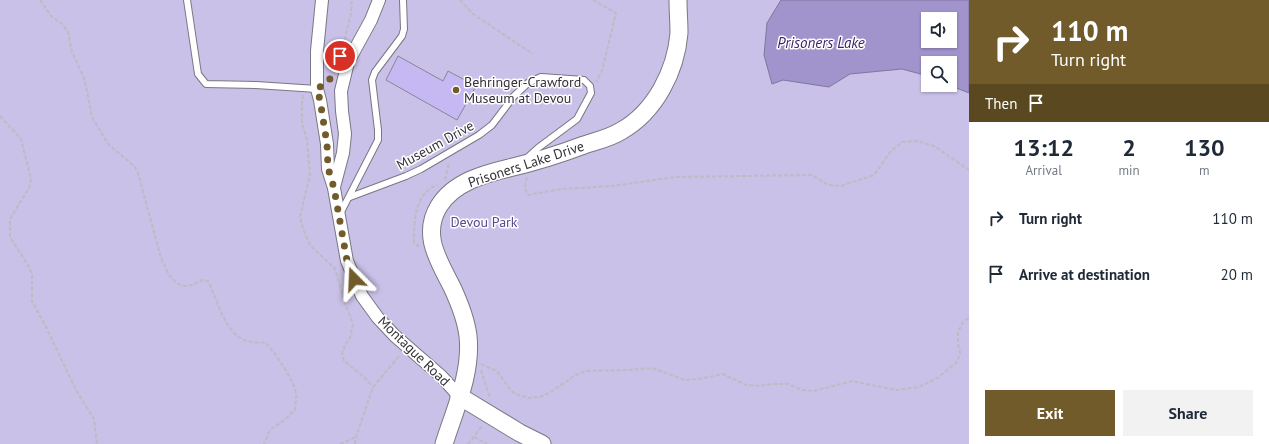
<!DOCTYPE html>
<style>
body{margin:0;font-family:"PT Sans",sans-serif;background:#f2f2f3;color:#1f2937;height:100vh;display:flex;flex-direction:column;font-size:15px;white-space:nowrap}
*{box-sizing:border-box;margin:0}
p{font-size:13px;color:#747a83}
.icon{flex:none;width:22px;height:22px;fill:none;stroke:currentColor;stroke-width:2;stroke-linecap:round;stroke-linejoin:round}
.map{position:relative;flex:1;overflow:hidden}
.sheet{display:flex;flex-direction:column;background:#fff;width:300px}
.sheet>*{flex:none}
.guide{background:#715b2a;color:#fff;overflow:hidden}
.buttons{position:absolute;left:921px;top:12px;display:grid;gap:8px}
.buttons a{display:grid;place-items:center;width:36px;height:36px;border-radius:0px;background:#fff;box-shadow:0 1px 3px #0004;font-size:20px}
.pin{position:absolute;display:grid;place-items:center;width:34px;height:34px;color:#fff;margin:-17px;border:2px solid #fff;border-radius:50%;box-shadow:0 1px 4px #0007}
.me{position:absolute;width:44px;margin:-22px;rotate:339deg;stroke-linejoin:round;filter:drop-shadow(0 0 3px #0008)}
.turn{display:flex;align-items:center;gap:14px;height:84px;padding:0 16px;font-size:18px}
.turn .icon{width:52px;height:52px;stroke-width:2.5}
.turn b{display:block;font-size:28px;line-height:34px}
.then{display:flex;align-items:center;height:38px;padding:0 16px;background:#0003;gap:8px;font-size:15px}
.eta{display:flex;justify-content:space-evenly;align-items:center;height:68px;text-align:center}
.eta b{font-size:24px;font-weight:700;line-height:28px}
.action{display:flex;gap:8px;margin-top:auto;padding:8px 16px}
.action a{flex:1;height:46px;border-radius:0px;background:#715b2a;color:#fff;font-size:16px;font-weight:700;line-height:46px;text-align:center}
.action a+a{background:#f2f2f3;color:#1f2937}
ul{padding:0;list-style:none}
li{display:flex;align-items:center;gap:12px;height:56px;padding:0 16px}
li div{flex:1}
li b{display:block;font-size:15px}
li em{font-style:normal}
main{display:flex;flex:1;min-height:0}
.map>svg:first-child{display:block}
.green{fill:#c9c1e7;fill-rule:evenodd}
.water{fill:#a193cc;stroke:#80769f;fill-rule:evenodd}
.building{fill:#c6b8f3;stroke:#898693}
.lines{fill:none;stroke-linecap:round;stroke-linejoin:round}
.lane-casing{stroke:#797783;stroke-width:8}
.street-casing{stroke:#797783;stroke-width:14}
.secondary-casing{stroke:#797783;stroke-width:19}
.path{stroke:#bdbbc3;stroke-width:2;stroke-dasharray:4 2;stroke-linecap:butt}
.lane{stroke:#fff;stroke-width:6}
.street{stroke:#fff;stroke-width:12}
.secondary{stroke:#fff;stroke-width:17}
.route{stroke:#715b2a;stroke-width:7;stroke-dasharray:0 12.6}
.poi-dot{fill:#715b2a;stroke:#fff;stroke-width:1.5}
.labels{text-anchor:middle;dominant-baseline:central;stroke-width:3;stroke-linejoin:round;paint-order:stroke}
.poi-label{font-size:14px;fill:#333137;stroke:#fff;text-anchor:start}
.street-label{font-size:14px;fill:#333137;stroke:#fff}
.park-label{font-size:14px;fill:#5d478e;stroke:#fff}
.water-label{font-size:15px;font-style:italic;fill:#3b2367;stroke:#fff}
</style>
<main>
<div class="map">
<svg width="969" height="444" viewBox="0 0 969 444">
<rect width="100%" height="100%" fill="#f8f6ff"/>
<path class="green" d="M 0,0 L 969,0 L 969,444 L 0,444 ZM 928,19 L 950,19 L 950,41 L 928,41 ZM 928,63 L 950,63 L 950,85 L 928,85 Z"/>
<path class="water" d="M 781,0 L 969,0 L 969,93 L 949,85 L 950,63 L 928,63 L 928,76 L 902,69 L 850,74 L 829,87 L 783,80 L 772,84 L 764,55 L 767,23 ZM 928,19 L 950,19 L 950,41 L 928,41 Z"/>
<path class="building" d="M 398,56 L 443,81 L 448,71 L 476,86 L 457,120 L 386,80 Z"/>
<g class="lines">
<defs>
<g id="lane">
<path d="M 187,0 L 198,74 L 206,84 L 256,85 L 317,89"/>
<path d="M 350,197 L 406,176 L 421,169 L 479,135 L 492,125 L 514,96 L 528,83 L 541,77 L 584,80 L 590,86 L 591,93 L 577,119 L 538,148 L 527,158"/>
<path d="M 341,212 L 378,140 L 378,130 L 372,80 L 375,72 L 402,36 L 404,29 L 403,0"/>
</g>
<g id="street">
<path d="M 322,0 L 317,51 L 317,89 L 320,100 L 327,144 L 328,169 L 334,188 L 347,261 L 362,296 L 378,318 L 395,336 L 441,376 L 459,396"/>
<path d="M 334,187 L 343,153 L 345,134 L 342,111 L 341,91 L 348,62 L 371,20 L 379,0"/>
</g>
<g id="secondary">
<path d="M 459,396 L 520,433 L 542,444"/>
<path d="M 444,444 C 455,409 472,373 468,336 C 466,319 459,302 452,287 C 439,261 421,235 439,206 C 454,182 484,174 509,168 C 535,162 560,154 584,145 C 596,141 610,138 621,131 C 655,112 676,71 679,33 C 679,22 678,11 678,0"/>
</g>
</defs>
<use href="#lane" class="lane-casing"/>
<use href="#street" class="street-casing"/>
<use href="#secondary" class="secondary-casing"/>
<g class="path">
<path d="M 40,0 L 52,17 L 62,24 L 68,32 L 72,52 L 84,78 L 87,91 L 92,117 L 108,144 L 134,166 L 138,173 L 161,258 L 169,275 L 178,284 L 185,286 L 192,285 L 202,280 L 208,281 C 217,299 224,331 244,340 C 250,343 259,342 266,343 C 275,353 295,381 296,394 C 297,399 295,405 295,410 L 282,422 L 270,430 L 264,444"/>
<path d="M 460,0 L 473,14 L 533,54"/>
<path d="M 593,0 L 616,13 L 602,71 L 596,82"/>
<path d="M 343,46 L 351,13 L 352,0"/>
<path d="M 303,95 L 302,104 L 302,123 L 307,140 L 310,174 L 300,217 L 303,229 L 310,245 L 335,269 L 344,300 L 353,324 L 350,338 L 345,345 L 342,354 L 344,361 L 362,375 L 373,387"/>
<path d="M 0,116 L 21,139 L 31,179 L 29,188 L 10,219 L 10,237 L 28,265 L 32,274 L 32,301 L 46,327 L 76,390 L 94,419 L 97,444"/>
<path d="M 527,177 C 525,184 524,189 528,195 L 562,189 L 612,186 L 675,177 L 812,175 L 828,185 L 841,186 L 874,175 L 891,151 L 902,142 L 917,141 L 934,146 L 969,170"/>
<path d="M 445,180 L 449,163"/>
<path d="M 419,247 L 414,242 C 414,222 414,194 437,185"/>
<path d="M 481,364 L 497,371 L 510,389 L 515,394 L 529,398 L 540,397 L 549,393 L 576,375 L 585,371 L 627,370 L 652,368 L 685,380 L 699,379 L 723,374 L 746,385 L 759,386 L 772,384 L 788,384 L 802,390 L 814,391 L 852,381 L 896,390 L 919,387 L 939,377 L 957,362 L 960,353 L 958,344 L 958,332 L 963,322 L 969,318"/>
<path d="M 481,370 L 490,398"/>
<path d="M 474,437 L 487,444"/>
<path d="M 340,444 L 356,437"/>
<path d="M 355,444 L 356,437 L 373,387 L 400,355"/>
<path d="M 468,444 L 482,426"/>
</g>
<use href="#lane" class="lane"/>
<use href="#street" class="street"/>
<use href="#secondary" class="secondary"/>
</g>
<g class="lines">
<path class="route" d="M 340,56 L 329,81 L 317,89 L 320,100 L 327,144 L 328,168 L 334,188 L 347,261 L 354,279"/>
</g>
<circle class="poi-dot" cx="456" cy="90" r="4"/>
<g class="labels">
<g class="poi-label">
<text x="464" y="82">Behringer-Crawford<tspan x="464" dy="16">Museum at Devou</tspan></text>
</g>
<g class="street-label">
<text transform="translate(435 145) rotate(-29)">Museum Drive</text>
<text transform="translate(526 164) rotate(-18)">Prisoners Lake Drive</text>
<text transform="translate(414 351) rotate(44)">Montague Road</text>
</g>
<g class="park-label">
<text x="484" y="222">Devou Park</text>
</g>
<g class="water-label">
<text x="821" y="42">Prisoners Lake</text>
</g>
</g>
</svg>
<div class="buttons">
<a><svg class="icon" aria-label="sound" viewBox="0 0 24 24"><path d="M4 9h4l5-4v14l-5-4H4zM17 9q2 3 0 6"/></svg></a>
<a><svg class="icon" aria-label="search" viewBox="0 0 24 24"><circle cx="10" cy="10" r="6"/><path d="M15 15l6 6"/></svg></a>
</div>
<div class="pin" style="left:340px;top:56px;background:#d93025"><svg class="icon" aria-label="arrive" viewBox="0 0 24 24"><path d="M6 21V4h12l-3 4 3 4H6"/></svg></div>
<svg class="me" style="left:354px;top:279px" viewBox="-20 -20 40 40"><path d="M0-17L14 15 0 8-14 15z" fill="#715b2a" stroke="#fff" stroke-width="4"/></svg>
</div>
<section class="sheet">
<div class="guide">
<div class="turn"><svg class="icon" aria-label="right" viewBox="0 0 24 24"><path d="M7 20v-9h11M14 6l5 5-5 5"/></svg><div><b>110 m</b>Turn right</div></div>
<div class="then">Then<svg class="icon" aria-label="arrive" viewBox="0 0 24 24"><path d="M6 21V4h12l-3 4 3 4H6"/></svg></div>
</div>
<div class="eta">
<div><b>13:12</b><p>Arrival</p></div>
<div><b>2</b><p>min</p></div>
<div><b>130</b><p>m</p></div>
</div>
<ul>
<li><svg class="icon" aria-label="right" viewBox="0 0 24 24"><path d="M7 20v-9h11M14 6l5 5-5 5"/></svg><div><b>Turn right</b></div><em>110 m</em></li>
<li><svg class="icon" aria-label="arrive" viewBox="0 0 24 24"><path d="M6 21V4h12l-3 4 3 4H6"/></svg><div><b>Arrive at destination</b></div><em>20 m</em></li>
</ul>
<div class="action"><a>Exit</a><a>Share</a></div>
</section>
</main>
